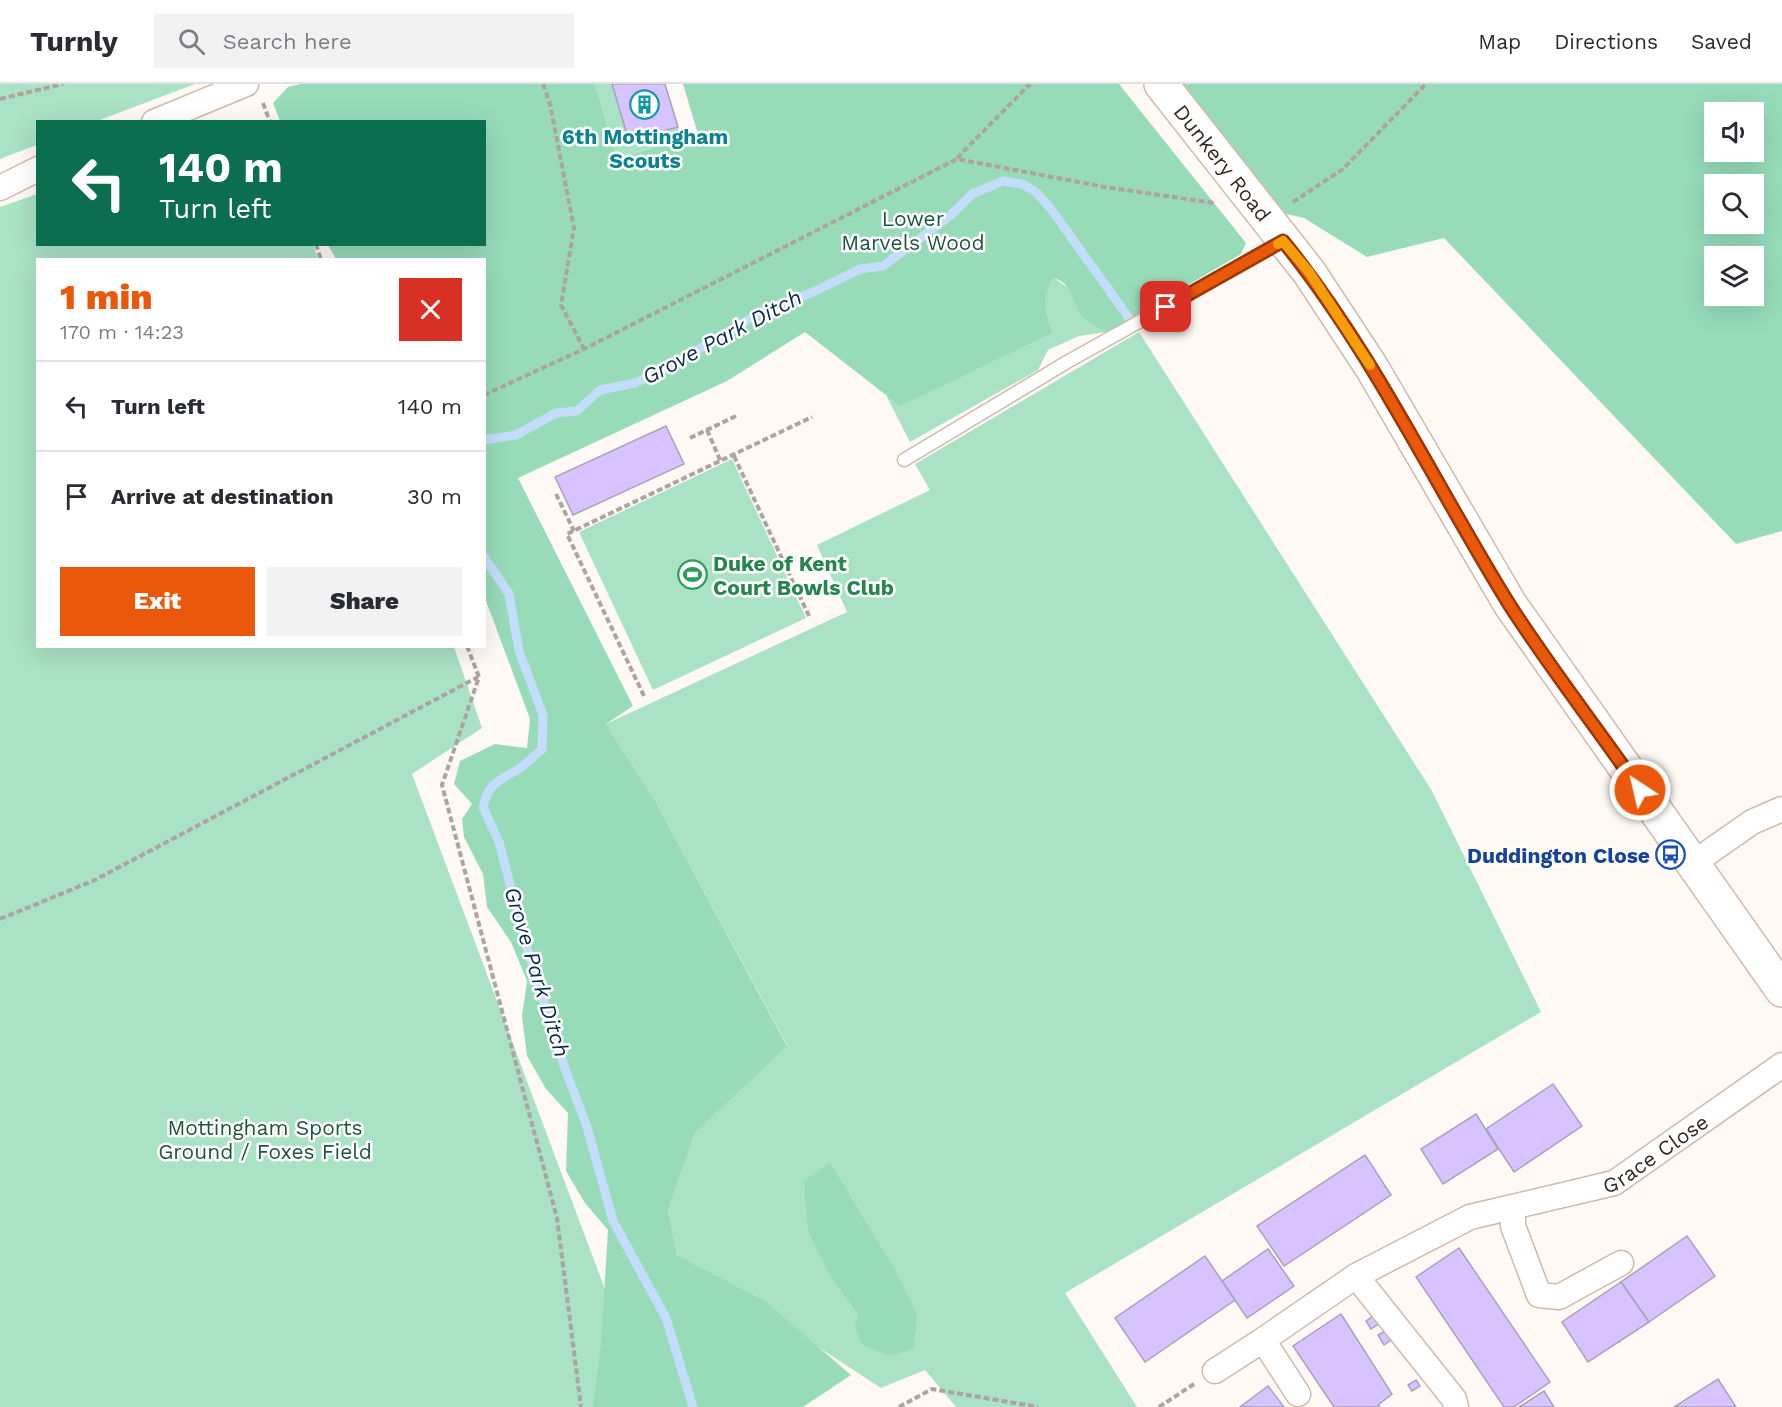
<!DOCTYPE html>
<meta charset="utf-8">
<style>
body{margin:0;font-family:"Work Sans",sans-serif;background:#f2f2f3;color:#2b2b33;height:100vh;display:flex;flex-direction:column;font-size:22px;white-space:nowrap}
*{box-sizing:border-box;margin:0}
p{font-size:20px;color:#7c7c81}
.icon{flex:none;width:33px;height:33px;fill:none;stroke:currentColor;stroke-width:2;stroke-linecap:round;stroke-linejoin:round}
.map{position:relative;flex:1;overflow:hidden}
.sheet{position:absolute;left:36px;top:174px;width:450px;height:390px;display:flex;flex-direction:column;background:#fff;border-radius:0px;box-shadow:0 6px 24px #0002}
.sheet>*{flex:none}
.banner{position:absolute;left:36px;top:36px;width:450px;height:126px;border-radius:0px;box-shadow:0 6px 24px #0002;background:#0b6e4f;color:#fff;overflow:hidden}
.controls{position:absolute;left:1704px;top:18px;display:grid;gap:12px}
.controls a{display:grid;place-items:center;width:60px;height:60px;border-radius:0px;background:#fff;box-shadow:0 6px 24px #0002;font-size:30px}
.pin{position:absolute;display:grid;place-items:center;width:51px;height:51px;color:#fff;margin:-26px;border-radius:12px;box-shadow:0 3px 9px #0006}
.me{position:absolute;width:66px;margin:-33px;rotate:325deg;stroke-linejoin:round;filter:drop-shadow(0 0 4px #0008)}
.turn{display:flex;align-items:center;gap:21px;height:126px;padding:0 24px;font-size:27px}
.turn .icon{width:78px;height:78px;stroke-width:2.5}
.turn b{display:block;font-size:42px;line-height:51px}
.round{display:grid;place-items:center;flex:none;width:63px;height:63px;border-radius:0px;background:#f2f2f3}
.summary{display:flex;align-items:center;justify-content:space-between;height:102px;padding:0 24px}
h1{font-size:36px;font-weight:800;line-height:45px;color:#ea580c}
.button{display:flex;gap:12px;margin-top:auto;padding:12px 24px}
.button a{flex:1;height:69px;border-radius:0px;background:#ea580c;color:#fff;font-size:24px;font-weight:800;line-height:69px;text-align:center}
.button a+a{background:#f2f2f3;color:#2b2b33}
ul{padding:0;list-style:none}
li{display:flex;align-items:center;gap:18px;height:90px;padding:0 24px;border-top:2px solid #e1e1e2}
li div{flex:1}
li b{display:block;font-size:22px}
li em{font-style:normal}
header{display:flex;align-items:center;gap:36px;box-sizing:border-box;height:84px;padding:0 30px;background:#fff;border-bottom:2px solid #e1e1e2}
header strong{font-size:28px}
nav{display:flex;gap:33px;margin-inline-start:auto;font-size:21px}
.search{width:420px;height:54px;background:#f2f2f3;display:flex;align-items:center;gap:15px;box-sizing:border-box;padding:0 21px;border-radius:0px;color:#7c7c81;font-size:22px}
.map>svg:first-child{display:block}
.green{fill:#a9e2c5}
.forest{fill:#97dbb9;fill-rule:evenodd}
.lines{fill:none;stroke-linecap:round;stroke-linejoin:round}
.stream{stroke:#c3ddfb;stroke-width:9}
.building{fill:#d6c3ff;stroke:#a9a1ba;stroke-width:1.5}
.lane-casing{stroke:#d2b8a9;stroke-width:15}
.street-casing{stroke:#d2b8a9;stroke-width:27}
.secondary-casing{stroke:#d2b8a9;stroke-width:36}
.path{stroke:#aba49f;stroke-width:4;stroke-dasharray:6 3;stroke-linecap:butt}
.lane{stroke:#fff;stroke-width:12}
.street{stroke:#fff;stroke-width:24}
.secondary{stroke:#fff;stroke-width:33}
.route-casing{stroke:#983908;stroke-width:15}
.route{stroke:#ea580c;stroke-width:10}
.slow{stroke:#f59e0b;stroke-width:10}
.labels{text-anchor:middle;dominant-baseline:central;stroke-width:5;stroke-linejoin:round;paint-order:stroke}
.culture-label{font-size:21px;font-weight:bold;fill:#0d838f;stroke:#fff}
.street-label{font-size:21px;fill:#342a24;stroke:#fff}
.park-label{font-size:21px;fill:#1f543d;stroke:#fff}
.leisure-label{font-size:21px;font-weight:bold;fill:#27864d;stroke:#fff;text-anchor:start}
.transit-label{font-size:21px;font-weight:bold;fill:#164399;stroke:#fff;text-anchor:end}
.water-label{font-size:22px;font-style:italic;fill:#0d2c4c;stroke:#fff}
</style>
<header>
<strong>Turnly</strong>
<div class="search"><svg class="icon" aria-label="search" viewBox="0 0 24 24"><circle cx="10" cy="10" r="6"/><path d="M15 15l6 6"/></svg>Search here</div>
<nav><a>Map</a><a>Directions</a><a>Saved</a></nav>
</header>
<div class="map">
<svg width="1782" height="1323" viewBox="0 0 1782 1323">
<rect width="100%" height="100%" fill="#fef9f5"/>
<g class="green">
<path d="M 0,0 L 195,0 L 97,37 L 38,38 L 37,61 L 0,75 Z"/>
<path d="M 595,0 L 612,0 L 629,57 L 678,43 L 681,55 L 617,75 Z"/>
<path d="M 37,110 L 38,160 L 313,161 L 318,175 L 38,176 L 38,562 L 454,563 L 482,644 L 412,690 L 649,1323 L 0,1323 L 0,123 Z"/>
<path d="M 1054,194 L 1070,205 L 1084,234 L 1107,248 L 1079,252 L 1048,266 L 1038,286 L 910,358 L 885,309 L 900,321 L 1043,219 L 1046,207 Z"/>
<path d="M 1139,248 L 1432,707 L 1541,928 L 1065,1209 L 1137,1323 L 956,1323 L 925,1286 L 881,1304 L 677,1171 L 668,1126 L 695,1049 L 787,961 L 656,718 L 606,640 L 847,528 L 817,461 L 930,406 L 915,380 Z"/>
<path d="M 732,375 L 806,534 L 653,606 L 579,448 Z"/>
</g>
<g class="forest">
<path d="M 300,0 L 595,0 L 617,75 L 698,50 L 683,0 L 1119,0 L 1246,159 L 1241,170 L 1107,248 C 1100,244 1091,240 1085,235 C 1071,223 1076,201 1054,194 C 1040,215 1045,227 1052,249 L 900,322 L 805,248 L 727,297 L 518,394 L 633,622 L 606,640 L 656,718 L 787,962 L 695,1049 L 668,1126 L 677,1171 L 766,1218 L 851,1291 L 803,1323 L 593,1323 L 601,1261 L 608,1146 L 585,1119 L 566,1087 L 568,1029 L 546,1005 L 527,972 L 522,932 L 527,897 L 511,858 L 487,823 L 483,790 L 464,753 L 462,735 L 472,720 L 454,700 L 460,677 L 495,660 L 527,664 L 530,635 L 485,514 L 484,176 L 340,175 L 336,175 L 328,161 L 484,160 L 484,38 L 280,37 L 273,19 L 288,3 Z"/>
<path d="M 1170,0 L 1782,0 L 1782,447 L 1736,460 L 1444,154 L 1367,173 L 1304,134 L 1269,126 ZM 1714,28 L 1754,28 L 1754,68 L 1714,68 ZM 1714,100 L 1754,100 L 1754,140 L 1714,140 ZM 1714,172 L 1754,172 L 1754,212 L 1714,212 Z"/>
<path d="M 830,1079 L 895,1186 L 917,1230 L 914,1264 L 890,1272 L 861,1260 L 855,1242 L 858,1230 L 833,1196 L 808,1147 L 804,1097 Z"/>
</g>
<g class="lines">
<g class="stream">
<path d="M 484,356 L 516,351 L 556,329 L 577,327 L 600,306 L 635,299 L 664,286 L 765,226 L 811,209 L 860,185 L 883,182 L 950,132 L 972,110 L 1003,97 L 1022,100 L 1036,108 L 1051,125 L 1129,234"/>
<path d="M 484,473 L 509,510 L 519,567 L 543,631 L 542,665 C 535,671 528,679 520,684 C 500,697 489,697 483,723 L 499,758 L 524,854 L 564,982 L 587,1043 L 613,1137 L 666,1234 L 693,1323"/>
</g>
</g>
<g class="building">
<path d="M 612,0 L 665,0 L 678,43 L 629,57 Z"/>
<path d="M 666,342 L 684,380 L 573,431 L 555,393 Z"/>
<path d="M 1553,1000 L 1582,1042 L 1514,1088 L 1486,1045 Z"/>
<path d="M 1476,1030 L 1498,1065 L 1443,1100 L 1421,1065 Z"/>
<path d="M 1365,1071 L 1391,1111 L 1284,1182 L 1257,1142 Z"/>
<path d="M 1687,1152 L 1715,1192 L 1649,1238 L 1621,1198 Z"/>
<path d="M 1459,1164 L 1550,1298 L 1514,1323 L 1504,1323 L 1416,1193 Z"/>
<path d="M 1268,1165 L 1294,1202 L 1247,1234 L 1222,1197 Z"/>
<path d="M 1205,1172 L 1235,1216 L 1145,1278 L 1115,1234 Z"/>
<path d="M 1621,1198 L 1649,1238 L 1588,1278 L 1562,1238 Z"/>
<path d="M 1341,1230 L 1392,1310 L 1378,1321 L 1380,1323 L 1334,1323 L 1293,1262 Z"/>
<path d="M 1375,1231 L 1380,1239 L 1371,1245 L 1366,1237 Z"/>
<path d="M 1385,1247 L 1391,1256 L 1384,1261 L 1378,1251 Z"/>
<path d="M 1718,1295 L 1736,1323 L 1674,1323 Z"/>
<path d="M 1416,1296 L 1420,1302 L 1412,1307 L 1408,1301 Z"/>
<path d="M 1268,1302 L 1284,1323 L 1240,1323 Z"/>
<path d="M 1544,1307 L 1554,1323 L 1519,1323 Z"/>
</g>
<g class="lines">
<defs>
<path id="lane" d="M 904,376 L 1067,278 L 1282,158"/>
<g id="street">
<path d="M 154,38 L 246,0"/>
<path d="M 0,104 L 38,85"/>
<path d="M 1692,780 L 1752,738 L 1782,725"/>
<path d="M 1513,1123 L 1513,1142 L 1539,1211 L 1559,1213 L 1621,1179"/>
<path d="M 1356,1192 L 1454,1315 L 1456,1323"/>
<path d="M 1215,1287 L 1263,1256"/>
<path id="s1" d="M 1298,1310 L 1263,1256 L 1356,1192 L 1470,1133 L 1614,1099 L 1782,981"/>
</g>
<g id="secondary">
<path id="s2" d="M 1161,0 L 1309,188 L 1372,284 L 1510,520 L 1782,906"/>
</g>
</defs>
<use href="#lane" class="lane-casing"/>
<use href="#street" class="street-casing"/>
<use href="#secondary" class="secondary-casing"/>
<g class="path">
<path d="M 543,0 L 550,20 L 574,144 L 561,221 L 584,265"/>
<path d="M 0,15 L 63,0"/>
<path d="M 263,19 L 270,38"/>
<path d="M 957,74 L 1030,0"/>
<path d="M 1293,118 L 1343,85 L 1426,0"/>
<path d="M 316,160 L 321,176"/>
<path d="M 484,311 L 584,265 L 957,75 L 1105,103 L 1214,119"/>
<path d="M 707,346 L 721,378"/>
<path d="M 690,354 L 736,332"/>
<path d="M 734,372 L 809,532"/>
<path d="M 556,410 L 574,447"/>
<path d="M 467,562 L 479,593 L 442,701 L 557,1134 L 581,1323"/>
<path d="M 644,612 L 567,450 L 812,333"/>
<path d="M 0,835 L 95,796 L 478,593"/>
<path d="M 899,1323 L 932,1305 L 1038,1323"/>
<path d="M 1159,1323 L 1194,1300"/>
</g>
<use href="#lane" class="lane"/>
<use href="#street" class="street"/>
<use href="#secondary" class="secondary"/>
</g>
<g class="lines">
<defs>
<path id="route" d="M 1166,223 L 1283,157 C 1373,268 1434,399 1509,520 C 1550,584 1597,644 1640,706"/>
</defs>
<use href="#route" class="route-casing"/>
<use href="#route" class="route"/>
<path class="slow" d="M 1278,160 L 1283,157 L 1309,188 L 1370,281"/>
</g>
<defs>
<symbol id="building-ring" viewBox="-11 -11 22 22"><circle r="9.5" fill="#fff" stroke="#0f9aa8" stroke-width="1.5"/><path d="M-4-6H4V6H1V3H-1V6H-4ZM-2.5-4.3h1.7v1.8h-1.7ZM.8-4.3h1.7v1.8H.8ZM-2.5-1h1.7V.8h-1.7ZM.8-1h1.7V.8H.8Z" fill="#0f9aa8"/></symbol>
<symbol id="stadium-ring" viewBox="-11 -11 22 22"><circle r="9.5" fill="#fff" stroke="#2e9e5b" stroke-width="1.5"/><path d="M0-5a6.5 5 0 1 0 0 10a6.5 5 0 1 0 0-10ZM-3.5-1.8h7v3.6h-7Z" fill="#2e9e5b"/></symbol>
<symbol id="bus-ring" viewBox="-11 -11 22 22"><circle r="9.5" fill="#fff" stroke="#1a4fb4" stroke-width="1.5"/><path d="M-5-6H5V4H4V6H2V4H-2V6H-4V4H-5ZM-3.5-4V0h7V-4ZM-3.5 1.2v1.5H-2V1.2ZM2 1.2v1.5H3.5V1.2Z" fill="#1a4fb4"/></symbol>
</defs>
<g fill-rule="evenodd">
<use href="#building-ring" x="628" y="4" width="33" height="33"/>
<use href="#stadium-ring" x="676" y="474" width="33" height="33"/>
<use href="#bus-ring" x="1654" y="754" width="33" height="33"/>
</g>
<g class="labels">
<g class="culture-label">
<text x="645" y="52">6th Mottingham<tspan x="645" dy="24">Scouts</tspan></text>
</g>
<g class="street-label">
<text stroke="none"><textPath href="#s2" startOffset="100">Dunkery Road</textPath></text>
<text stroke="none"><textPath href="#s1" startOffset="504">Grace Close</textPath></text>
</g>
<g class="park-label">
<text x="913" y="134">Lower<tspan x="913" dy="24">Marvels Wood</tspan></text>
<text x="265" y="1043">Mottingham Sports<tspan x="265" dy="24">Ground / Foxes Field</tspan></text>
</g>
<g class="leisure-label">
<text x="713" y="479">Duke of Kent<tspan x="713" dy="24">Court Bowls Club</tspan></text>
</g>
<g class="transit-label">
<text x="1650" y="771">Duddington Close</text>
</g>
<g class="water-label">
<text transform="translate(722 253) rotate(-28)">Grove Park Ditch</text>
<text transform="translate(537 888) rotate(73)">Grove Park Ditch</text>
</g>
</g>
</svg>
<div class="controls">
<a><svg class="icon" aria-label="sound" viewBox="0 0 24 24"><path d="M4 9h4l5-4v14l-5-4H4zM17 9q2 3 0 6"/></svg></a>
<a><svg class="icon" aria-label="search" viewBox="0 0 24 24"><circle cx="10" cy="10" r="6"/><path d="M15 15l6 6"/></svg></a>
<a><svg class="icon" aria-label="layers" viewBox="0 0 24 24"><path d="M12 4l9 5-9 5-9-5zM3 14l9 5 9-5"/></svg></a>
</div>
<div class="pin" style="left:1166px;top:223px;background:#d93025"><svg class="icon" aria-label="arrive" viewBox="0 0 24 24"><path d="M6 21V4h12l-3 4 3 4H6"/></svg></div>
<svg class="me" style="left:1640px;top:706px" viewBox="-20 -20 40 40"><circle r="17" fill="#ea580c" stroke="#fff" stroke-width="3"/><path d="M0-11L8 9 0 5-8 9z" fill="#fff"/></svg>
<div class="banner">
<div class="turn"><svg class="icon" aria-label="left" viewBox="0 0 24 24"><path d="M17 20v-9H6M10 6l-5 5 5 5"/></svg><div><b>140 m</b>Turn left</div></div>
</div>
<section class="sheet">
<div class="summary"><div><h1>1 min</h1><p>170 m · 14:23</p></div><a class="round" style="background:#d93025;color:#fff"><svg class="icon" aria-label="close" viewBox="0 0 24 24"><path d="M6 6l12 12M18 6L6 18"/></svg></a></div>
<ul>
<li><svg class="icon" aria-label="left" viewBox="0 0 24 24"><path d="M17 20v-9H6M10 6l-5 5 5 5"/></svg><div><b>Turn left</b></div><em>140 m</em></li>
<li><svg class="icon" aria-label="arrive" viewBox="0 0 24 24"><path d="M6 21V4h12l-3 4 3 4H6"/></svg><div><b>Arrive at destination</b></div><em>30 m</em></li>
</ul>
<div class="button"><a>Exit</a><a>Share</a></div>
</section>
</div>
